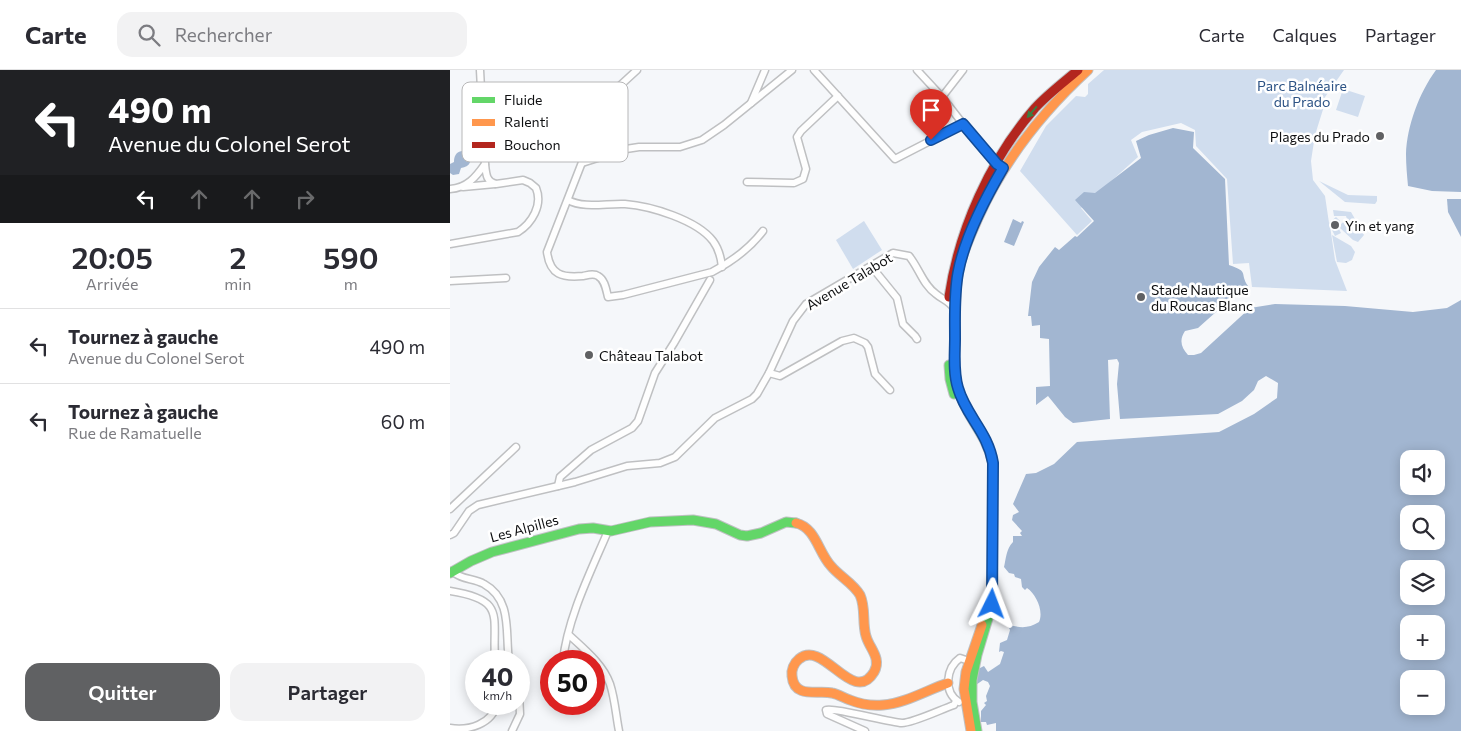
<!DOCTYPE html>
<html lang="fr">
<meta charset="utf-8">
<style>
body{margin:0;font-family:Commissioner,sans-serif;background:#f2f2f3;color:#2b2b33;height:100vh;display:flex;flex-direction:column;font-size:19px;white-space:nowrap}
*{box-sizing:border-box;margin:0}
p{font-size:16px;color:#7c7c81}
.icon{flex:none;width:28px;height:28px;fill:none;stroke:currentColor;stroke-width:2;stroke-linecap:round;stroke-linejoin:round}
.map{position:relative;flex:1;overflow:hidden}
.sheet{display:flex;flex-direction:column;background:#fff;width:450px}
.sheet>*{flex:none}
.guide{background:#202124;color:#fff;overflow:hidden}
.controls{position:absolute;left:950px;top:380px;display:grid;gap:10px}
.controls a{display:grid;place-items:center;width:45px;height:45px;border-radius:10px;background:#fff;box-shadow:0 2px 12px #0003;font-size:25px}
.speed{position:absolute;left:15px;top:580px;display:flex;gap:10px;font-size:25px;font-weight:700;text-align:center}
.speed>*{display:grid;place-content:center;width:65px;height:65px;border-radius:50%;background:#fff;box-shadow:0 2px 12px #0003;line-height:1}
.speed small{font-size:12px;font-weight:400}
.speed .limit{border:8px solid #d22;background:#fff;color:#111}
.pin{position:absolute;display:grid;place-items:center;width:42px;height:42px;color:#fff;margin:-51px -21px;border-radius:50% 50% 50% 0;rotate:-45deg;box-shadow:0 0 5px #0007}
.pin .icon{rotate:45deg}
.me{position:absolute;width:55px;margin:-28px;rotate:3deg;stroke-linejoin:round;filter:drop-shadow(0 0 4px #0008)}
.turn{display:flex;align-items:center;gap:18px;height:105px;padding:0 25px;font-size:22px}
.turn .icon{width:65px;height:65px;stroke-width:2.5}
.turn b{display:block;font-size:35px;line-height:42px}
.lanes{display:flex;align-items:center;height:48px;padding:0 25px;background:#0003;justify-content:center;gap:25px;direction:ltr}
.lanes .off{opacity:.35}
.eta{display:flex;justify-content:space-evenly;align-items:center;height:85px;text-align:center}
.eta b{font-size:30px;font-weight:600;line-height:35px}
.action{display:flex;gap:10px;margin-top:auto;padding:10px 25px}
.action a{flex:1;height:58px;border-radius:15px;background:#606163;color:#fff;font-size:20px;font-weight:600;line-height:58px;text-align:center}
.action a+a{background:#f2f2f3;color:#2b2b33}
ul{padding:0;list-style:none}
li{display:flex;align-items:center;gap:15px;height:75px;padding:0 25px;border-top:1px solid #e1e1e2}
li div{flex:1}
li b{display:block;font-size:19px}
li em{font-style:normal}
header{display:flex;align-items:center;gap:30px;box-sizing:border-box;height:70px;padding:0 25px;background:#fff;border-bottom:1px solid #e1e1e2}
header strong{font-size:24px}
nav{display:flex;gap:28px;margin-inline-start:auto;font-size:18px}
.search{width:350px;height:45px;background:#f2f2f3;display:flex;align-items:center;gap:12px;box-sizing:border-box;padding:0 18px;border-radius:15px;color:#7c7c81;font-size:19px}
main{display:flex;flex:1;min-height:0}
.map>svg:first-child{display:block}
.green{fill:#d0ddee}
.water{fill:#a2b6d1;fill-rule:evenodd}
.lines{fill:none;stroke-linecap:round;stroke-linejoin:round}
.street-casing{stroke:#bfc0c2;stroke-width:9}
.fast-casing{stroke:#bfc0c2;stroke-width:11}
.slow-casing{stroke:#bfc0c2;stroke-width:11}
.jam-casing{stroke:#bfc0c2;stroke-width:11}
.street{stroke:#fefefe;stroke-width:6}
.fast{stroke:#63d668;stroke-width:9}
.slow{stroke:#ff974d;stroke-width:9}
.jam{stroke:#b3261e;stroke-width:9}
.oneway{fill:#3d7d41}
.route-casing{stroke:#114b97;stroke-width:12}
.route{stroke:#1a73e8;stroke-width:9}
.poi-dot{fill:#606163;stroke:#fff;stroke-width:2}
.labels{text-anchor:middle;dominant-baseline:central;stroke-width:5;stroke-linejoin:round;paint-order:stroke}
.park-label{font-size:14px;fill:#2d5385;stroke:#fff}
.poi-label{font-size:14px;fill:#0f1012;stroke:#fff;text-anchor:start}
.street-label{font-size:14px;fill:#0f1012;stroke:#fff}
.key{fill:#fff;stroke:#b7b7b8;stroke-width:1}
.key-label{font-size:14px;fill:#0f1012}
</style>
<header>
<strong>Carte</strong>
<div class="search"><svg class="icon" aria-label="search" viewBox="0 0 24 24"><circle cx="10" cy="10" r="6"/><path d="M15 15l6 6"/></svg>Rechercher</div>
<nav><a>Carte</a><a>Calques</a><a>Partager</a></nav>
</header>
<main>
<section class="sheet">
<div class="guide">
<div class="turn"><svg class="icon" aria-label="left" viewBox="0 0 24 24"><path d="M17 20v-9H6M10 6l-5 5 5 5"/></svg><div><b>490 m</b>Avenue du Colonel Serot</div></div>
<div class="lanes"><svg class="icon" aria-label="left" viewBox="0 0 24 24"><path d="M17 20v-9H6M10 6l-5 5 5 5"/></svg><svg class="icon off" aria-label="ahead" viewBox="0 0 24 24"><path d="M12 20V5M6 11l6-6 6 6"/></svg><svg class="icon off" aria-label="ahead" viewBox="0 0 24 24"><path d="M12 20V5M6 11l6-6 6 6"/></svg><svg class="icon off" aria-label="right" viewBox="0 0 24 24"><path d="M7 20v-9h11M14 6l5 5-5 5"/></svg></div>
</div>
<div class="eta">
<div><b>20:05</b><p>Arrivée</p></div>
<div><b>2</b><p>min</p></div>
<div><b>590</b><p>m</p></div>
</div>
<ul>
<li><svg class="icon" aria-label="left" viewBox="0 0 24 24"><path d="M17 20v-9H6M10 6l-5 5 5 5"/></svg><div><b>Tournez à gauche</b><p>Avenue du Colonel Serot</p></div><em>490 m</em></li>
<li><svg class="icon" aria-label="left" viewBox="0 0 24 24"><path d="M17 20v-9H6M10 6l-5 5 5 5"/></svg><div><b>Tournez à gauche</b><p>Rue de Ramatuelle</p></div><em>60 m</em></li>
</ul>
<div class="action"><a>Quitter</a><a>Partager</a></div>
</section>
<div class="map">
<svg width="1011" height="661" viewBox="0 0 1011 661">
<rect width="100%" height="100%" fill="#f5f7fa"/>
<g class="green">
<path d="M 654,0 L 894,0 L 875,27 L 876,30 L 865,65 L 861,91 L 863,110 L 875,126 L 879,153 L 886,147 L 890,151 L 888,157 L 891,163 L 885,166 L 880,156 L 885,190 L 897,221 L 802,217 L 799,193 L 783,194 L 777,109 L 746,76 L 745,60 L 731,53 L 692,62 L 681,70 L 688,87 L 631,138 L 642,151 L 627,165 L 570,101 L 596,56 L 626,26 L 635,27 L 638,24 L 638,14 Z"/>
<path d="M 893,19 L 915,26 L 908,47 L 886,40 Z"/>
<path d="M 869,111 L 898,125 L 927,126 L 927,131 L 925,134 L 895,132 Z"/>
<path d="M 883,140 L 901,142 L 914,165 L 908,172 L 903,170 L 890,158 L 891,154 L 897,149 L 896,146 L 884,146 Z"/>
<path d="M 414,151 L 432,180 L 403,199 L 386,170 Z"/>
<path d="M 882,165 L 901,176 L 905,182 L 902,190 L 896,193 L 887,192 Z"/>
</g>
<g class="water">
<path d="M 986,0 L 1011,0 L 1011,122 L 982,121 L 958,116 C 957,105 956,95 956,84 C 957,56 969,23 986,0 Z"/>
<path d="M 723,58 L 744,62 L 743,78 L 775,109 L 779,195 C 800,202 789,203 798,216 L 794,217 L 748,258 L 735,261 C 729,270 731,277 738,285 L 744,285 L 751,283 L 800,238 L 825,234 L 895,236 L 963,242 L 997,238 L 1011,230 L 1011,661 L 546,661 L 546,653 L 537,655 L 536,652 L 531,652 L 531,641 L 536,635 L 534,633 L 537,631 L 536,626 L 540,616 L 538,612 L 533,610 L 523,617 L 526,595 L 530,598 L 534,596 L 538,602 L 550,594 L 554,582 L 551,581 L 549,582 L 550,573 L 557,570 L 560,560 L 557,554 C 569,558 578,559 589,552 C 594,541 586,524 577,518 L 575,520 L 572,517 L 571,509 L 565,507 L 564,504 L 559,503 L 554,497 C 556,489 556,479 563,472 L 563,466 L 572,466 L 570,463 L 572,461 L 562,450 L 563,445 L 569,442 L 563,434 L 576,404 L 586,403 L 604,394 L 627,372 L 769,362 L 804,344 L 827,328 L 828,313 L 816,306 L 808,311 L 804,320 L 792,331 L 768,344 L 670,349 L 667,314 L 669,293 L 667,289 L 658,290 L 660,349 L 623,353 L 615,347 L 598,326 L 586,335 L 586,317 L 600,316 L 599,269 L 590,268 L 590,255 L 582,256 L 581,246 L 578,246 L 582,212 L 589,197 L 605,177 L 609,180 L 625,166 L 627,167 L 644,151 L 625,130 L 634,122 L 645,123 L 691,88 L 686,71 L 699,65 ZM 959,389 L 986,389 L 986,416 L 959,416 ZM 959,444 L 986,444 L 986,471 L 959,471 ZM 959,499 L 986,499 L 986,526 L 959,526 ZM 959,554 L 986,554 L 986,581 L 959,581 ZM 959,609 L 986,609 L 986,636 L 959,636 Z"/>
<path d="M 12,81 L 19,83 C 23,90 20,97 11,98 L 9,104 L 3,105 L 0,103 L 0,94 L 4,92 C 4,86 6,82 12,81 Z"/>
<path d="M 997,129 L 1011,129 L 1011,167 L 998,142 Z"/>
<path d="M 563,149 L 571,153 L 572,151 L 574,152 L 564,176 L 554,172 Z"/>
</g>
<g class="lines">
<defs>
<g id="street">
<path d="M 187,0 L 163,22 L 154,36 L 97,182 C 100,205 112,208 133,206 C 138,205 144,203 148,206 C 155,210 156,219 158,227 L 173,225 L 262,202 C 281,192 300,178 313,161"/>
<path d="M 364,0 L 445,89 L 513,54"/>
<path d="M 467,0 L 492,27 L 513,54 L 550,96"/>
<path d="M 492,27 L 513,0"/>
<path d="M 301,33 L 315,0"/>
<path d="M 132,93 L 176,79 L 189,77 L 230,77 L 252,70 L 274,55 L 342,0"/>
<path d="M 297,112 L 344,113 L 353,109 L 356,99 L 347,67 L 351,61 L 388,26"/>
<path d="M 13,117 L 45,114"/>
<path d="M 0,119 C 17,118 26,107 35,94"/>
<path d="M 118,130 C 134,139 157,133 175,134 C 201,136 247,150 263,171 C 269,179 271,187 272,197"/>
<path d="M 0,174 L 68,162 C 82,153 93,135 86,118 L 80,113 L 73,110 L 46,114 C 36,112 36,103 35,94 L 30,0"/>
<path d="M 421,196 L 447,228 L 453,254 L 465,266 L 467,269"/>
<path d="M 0,211 L 56,208"/>
<path d="M 319,303 L 330,306 L 392,271 L 404,268 L 415,273 L 418,277 L 425,304 L 440,320"/>
<path d="M 108,416 L 110,407 L 141,380 L 182,358 L 188,351 L 205,303 L 224,273 L 260,210"/>
<path d="M 0,439 L 66,377"/>
<path d="M 0,465 L 4,463 L 19,441 L 28,435 L 125,412 L 177,396 L 210,393 L 225,387 L 265,348 L 302,329 L 307,324 L 319,303 L 343,251 L 356,234 L 443,183 L 459,186 C 469,198 473,215 486,224 C 493,230 500,231 504,239"/>
<path d="M 2,501 C 11,510 24,508 34,514 C 63,530 55,564 59,591"/>
<path d="M 0,521 C 57,530 42,546 45,591"/>
<path d="M 119,565 C 134,579 153,594 160,614 C 165,629 166,646 169,661"/>
<path d="M 113,591 C 117,549 141,501 158,461"/>
<path d="M 509,632 C 493,622 496,598 510,588 L 522,592"/>
<path d="M 0,658 C 19,661 42,654 47,634"/>
<path d="M 62,661 L 70,644 L 69,624"/>
<path d="M 415,661 L 377,644 L 376,640 C 382,637 438,652 452,653 C 463,653 492,639 504,635 L 506,631"/>
</g>
<g id="fast">
<path d="M 505,259 C 505,280 502,303 510,324 C 518,349 536,364 543,393 L 542,535 L 527,585 L 522,610 L 522,632 L 527,661"/>
<path d="M 499,295 L 500,309 L 504,324"/>
<path d="M 0,503 L 21,491 L 42,482 L 129,459 L 143,458 L 161,461 L 200,452 L 243,450 L 266,454 L 290,465 L 297,466 L 311,463 L 336,452 L 346,453"/>
</g>
<g id="slow">
<path d="M 505,259 C 505,238 505,218 509,198 C 513,181 521,164 528,148 C 554,90 591,43 638,0"/>
<path d="M 346,453 C 366,458 368,482 381,496 C 389,506 403,513 410,525 C 416,538 412,553 416,566 C 419,578 432,588 424,602 C 403,637 373,568 349,589 C 344,593 341,600 342,606 C 344,629 368,620 382,623 C 388,624 394,628 400,630 C 410,634 422,636 433,635 C 456,633 477,620 498,613"/>
<path d="M 521,661 L 514,619 L 516,602 L 532,555"/>
</g>
<path id="jam" d="M 499,227 C 509,159 540,90 585,38 C 598,24 614,12 628,0"/>
</defs>
<use href="#street" class="street-casing"/>
<use href="#fast" class="fast-casing"/>
<use href="#slow" class="slow-casing"/>
<use href="#jam" class="jam-casing"/>
<use href="#street" class="street"/>
<use href="#fast" class="fast"/>
<use href="#slow" class="slow"/>
<use href="#jam" class="jam"/>
</g>
<defs><path id="oneway-solid" d="M-6-.8H1V-3.2L6.5 0L1 3.2V.8H-6Z" transform="scale(1.25)"/></defs>
<use class="oneway" href="#oneway-solid" transform="translate(582 42) rotate(131)"/>
<g class="lines">
<defs>
<path id="route" d="M 481,70 L 513,54 L 547,94 L 553,98 C 536,127 514,170 508,203 C 504,225 505,246 505,268 C 505,284 503,302 508,318 C 516,346 538,362 543,393 L 542,534"/>
</defs>
<use href="#route" class="route-casing"/>
<use href="#route" class="route"/>
</g>
<g class="poi-dot">
<circle cx="930" cy="66" r="5"/>
<circle cx="885" cy="155" r="5"/>
<circle cx="691" cy="227" r="5"/>
<circle cx="139" cy="285" r="5"/>
</g>
<g class="labels">
<g class="park-label">
<text x="852" y="15">Parc Balnéaire<tspan x="852" dy="16">du Prado</tspan></text>
</g>
<g class="poi-label">
<text x="920" y="66" text-anchor="end">Plages du Prado</text>
<text x="895" y="155">Yin et yang</text>
<text x="701" y="219">Stade Nautique<tspan x="701" dy="16">du Roucas Blanc</tspan></text>
<text x="149" y="285">Château Talabot</text>
</g>
<g class="street-label">
<text transform="translate(399 211) rotate(-31)">Avenue Talabot</text>
<text transform="translate(74 458) rotate(-15)">Les Alpilles</text>
</g>
</g>
<rect x="12" y="12" width="166" height="80" rx="8" class="key"/>
<rect x="22" y="27" width="23" height="6" fill="#63d668"/>
<rect x="22" y="49" width="23" height="7" fill="#ff974d"/>
<rect x="22" y="72" width="23" height="6" fill="#b3261e"/>
<g class="key-label">
<text x="54" y="35">Fluide</text>
<text x="54" y="57">Ralenti</text>
<text x="54" y="80">Bouchon</text>
</g>
</svg>
<div class="controls">
<a><svg class="icon" aria-label="sound" viewBox="0 0 24 24"><path d="M4 9h4l5-4v14l-5-4H4zM17 9q2 3 0 6"/></svg></a>
<a><svg class="icon" aria-label="search" viewBox="0 0 24 24"><circle cx="10" cy="10" r="6"/><path d="M15 15l6 6"/></svg></a>
<a><svg class="icon" aria-label="layers" viewBox="0 0 24 24"><path d="M12 4l9 5-9 5-9-5zM3 14l9 5 9-5"/></svg></a>
<a>+</a>
<a>−</a>
</div>
<div class="speed"><div>40<small>km/h</small></div><div class="limit">50</div></div>
<div class="pin" style="left:481px;top:70px;background:#d93025"><svg class="icon" aria-label="arrive" viewBox="0 0 24 24"><path d="M6 21V4h12l-3 4 3 4H6"/></svg></div>
<svg class="me" style="left:542px;top:534px" viewBox="-20 -20 40 40"><path d="M0-17L14 15 0 8-14 15z" fill="#1a73e8" stroke="#fff" stroke-width="4"/></svg>
</div>
</main>
